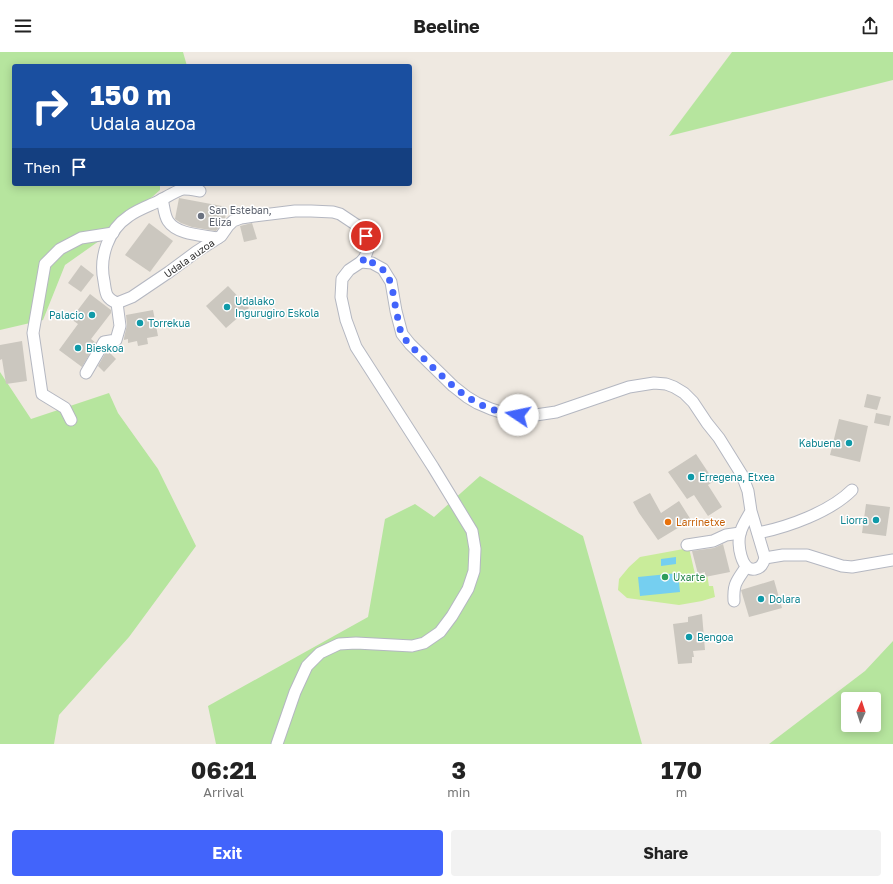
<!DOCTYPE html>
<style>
body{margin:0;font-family:"Golos Text",sans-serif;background:#f2f2f2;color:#222;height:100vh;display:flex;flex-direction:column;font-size:15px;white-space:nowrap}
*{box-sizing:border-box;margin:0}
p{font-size:13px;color:#767676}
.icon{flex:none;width:22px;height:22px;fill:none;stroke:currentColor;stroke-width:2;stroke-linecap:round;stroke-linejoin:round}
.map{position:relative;height:692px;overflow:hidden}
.side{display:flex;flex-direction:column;background:#fff;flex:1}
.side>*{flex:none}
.banner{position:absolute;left:12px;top:12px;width:400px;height:122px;border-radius:4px;box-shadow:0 2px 10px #0003;background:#1a4fa0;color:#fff;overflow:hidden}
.needle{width:26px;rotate:3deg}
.controls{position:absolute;left:841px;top:640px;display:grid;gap:8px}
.controls a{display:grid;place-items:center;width:40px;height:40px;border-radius:4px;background:#fff;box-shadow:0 2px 10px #0003;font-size:20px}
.pin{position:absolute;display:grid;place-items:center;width:34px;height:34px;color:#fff;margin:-17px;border:2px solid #fff;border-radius:50%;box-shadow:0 1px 4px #0007}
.me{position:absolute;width:44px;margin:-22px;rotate:281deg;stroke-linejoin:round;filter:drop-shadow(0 0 3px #0008)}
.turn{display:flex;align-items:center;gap:14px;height:84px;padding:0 12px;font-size:18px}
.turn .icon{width:52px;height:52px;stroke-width:2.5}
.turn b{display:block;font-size:28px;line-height:34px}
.then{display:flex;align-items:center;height:38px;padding:0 12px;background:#0003;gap:8px;font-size:15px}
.eta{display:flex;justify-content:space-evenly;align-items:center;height:68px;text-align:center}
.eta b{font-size:24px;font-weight:700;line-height:28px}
.action{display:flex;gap:8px;margin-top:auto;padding:8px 12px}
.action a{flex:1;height:46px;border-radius:4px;background:#4264fb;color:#fff;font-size:16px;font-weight:700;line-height:46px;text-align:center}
.action a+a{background:#f2f2f2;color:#222}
header{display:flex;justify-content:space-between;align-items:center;height:52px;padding:0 12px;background:#fff;font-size:18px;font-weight:700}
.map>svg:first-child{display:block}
.green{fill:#b6e59e;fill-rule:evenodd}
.pitch{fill:#c9ec9a}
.water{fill:#75cff0}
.building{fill:#cbc7bf}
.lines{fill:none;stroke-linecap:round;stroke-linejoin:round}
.minor-casing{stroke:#b4b7c1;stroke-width:13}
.minor{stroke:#fff;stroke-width:11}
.route{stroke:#4264fb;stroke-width:7;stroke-dasharray:0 12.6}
.worship-dot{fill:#6b7280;stroke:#fff;stroke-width:1.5}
.culture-dot{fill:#0f9aa8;stroke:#fff;stroke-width:1.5}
.food-dot{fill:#e8710a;stroke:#fff;stroke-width:1.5}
.leisure-dot{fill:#2e9e5b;stroke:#fff;stroke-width:1.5}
.labels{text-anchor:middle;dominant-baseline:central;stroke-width:3;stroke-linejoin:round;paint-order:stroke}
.worship-label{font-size:10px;fill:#5b616d;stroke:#fff;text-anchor:start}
.street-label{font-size:10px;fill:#2e2e2e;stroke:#fff}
.culture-label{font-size:10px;fill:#0d838f;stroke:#fff;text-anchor:start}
.food-label{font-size:10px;fill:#c56008;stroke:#fff;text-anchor:start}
.leisure-label{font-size:10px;fill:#27864d;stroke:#fff;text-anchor:start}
</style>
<header><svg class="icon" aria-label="menu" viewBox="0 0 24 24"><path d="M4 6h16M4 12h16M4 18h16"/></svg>Beeline<svg class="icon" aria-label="share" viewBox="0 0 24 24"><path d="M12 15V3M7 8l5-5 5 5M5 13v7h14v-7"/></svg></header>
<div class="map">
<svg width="893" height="692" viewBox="0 0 893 692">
<rect width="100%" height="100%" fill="#efe9e1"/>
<g class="green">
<path d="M 0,0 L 183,0 L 187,14 L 14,14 L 14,132 L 160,132 L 160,138 L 116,177 L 65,213 L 43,268 L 0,278 Z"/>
<path d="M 732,0 L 893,0 L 893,28 L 669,84 Z"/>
<path d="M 0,320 L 31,367 L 109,341 L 118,361 L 158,417 L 196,494 L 129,585 L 59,663 L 54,692 L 0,692 Z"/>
<path d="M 480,424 L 583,484 L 642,692 L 216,692 L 208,654 L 368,565 L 385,467 L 415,452 L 434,465 Z"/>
<path d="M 893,589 L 893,692 L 769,692 L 865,619 ZM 848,647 L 874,647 L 874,673 L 848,673 Z"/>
</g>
<path class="pitch" d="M 689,496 L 695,522 L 707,522 L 709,534 L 713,534 L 715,545 L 702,549 L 679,553 L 627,546 L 618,538 L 619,527 L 629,515 L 640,505 Z"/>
<g class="water">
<path d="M 676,505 L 676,512 L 661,514 L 661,507 Z"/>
<path d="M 678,521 L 680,540 L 640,544 L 638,525 Z"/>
</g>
<g class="building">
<path d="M 179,146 L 227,155 L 225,167 L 216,179 L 192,175 L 181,171 L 175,167 Z"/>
<path d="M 149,171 L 173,189 L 150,220 L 125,203 Z"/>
<path d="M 252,171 L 257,187 L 244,190 L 240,174 Z"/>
<path d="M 81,213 L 94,223 L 81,240 L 68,231 Z"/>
<path d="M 228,234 L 249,256 L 226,276 L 206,254 Z"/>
<path d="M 90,242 L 111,258 L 111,261 L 91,287 L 96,291 L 82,315 L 59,298 L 78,272 L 71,267 Z"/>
<path d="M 153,258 L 158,284 L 147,286 L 148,292 L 138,294 L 137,289 L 128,291 L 128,287 L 124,288 L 124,286 L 127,273 L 126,263 Z"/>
<path d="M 22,289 L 27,329 L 6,332 L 2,307 L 0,308 L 0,293 Z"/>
<path d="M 107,298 L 116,307 L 104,320 L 98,314 Z"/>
<path d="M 867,342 L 881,345 L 877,358 L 864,355 Z"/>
<path d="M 876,361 L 891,364 L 889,374 L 874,371 Z"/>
<path d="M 839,367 L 868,374 L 860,410 L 830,403 Z"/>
<path d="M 696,402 L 714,429 L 708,433 L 722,455 L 708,464 L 694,443 L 687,447 L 668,420 Z"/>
<path d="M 650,441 L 661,461 L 679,449 L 691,468 L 658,488 L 639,461 L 633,450 Z"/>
<path d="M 866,452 L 890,455 L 886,484 L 862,481 Z"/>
<path d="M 723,492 L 730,520 L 705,525 L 705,520 L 698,522 L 692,499 L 714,496 Z"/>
<path d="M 774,528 L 782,556 L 749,565 L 741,538 Z"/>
<path d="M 702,562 L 705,598 L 693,599 L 694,605 L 692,605 L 692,611 L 678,612 L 673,572 L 688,570 L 688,565 Z"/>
</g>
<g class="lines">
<defs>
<g id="minor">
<path d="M 200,139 C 194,138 189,137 184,137 C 179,137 165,146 159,149 C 149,154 139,157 129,164 C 108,178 99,205 104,229 C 106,241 105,246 117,251 L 132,245 L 169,220 L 196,200 L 221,184 L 228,174 L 233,169 L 241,166 L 254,164 L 295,159 L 311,159 L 333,160 L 340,162 L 358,174 L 366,184 L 368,197 L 365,205 L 361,210"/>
<path d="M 162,147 C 164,154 164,163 168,169 C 177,183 202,183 218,186"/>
<path d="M 86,321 L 104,290 L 116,288 L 120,274 L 117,251"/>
<path d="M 71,368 L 65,356 L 42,342 L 33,281 L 45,212 L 60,197 L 81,186 L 113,181"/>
<path d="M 758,481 C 788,475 830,460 852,438"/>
<path d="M 687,493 L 713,489 L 726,483 L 740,481"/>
<path d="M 765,506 L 783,503 L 807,503 L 842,514 L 852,515 L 893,508"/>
<path d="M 734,549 C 733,531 737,529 746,515"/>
<path d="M 277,692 L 295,640 L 307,614 L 320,601 L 339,592 L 356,591 L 412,594 L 424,591 L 440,580 L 452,564 L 468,537 L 474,519 L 475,497 L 472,479 L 433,415 L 356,295 L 346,268 L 341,245 L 342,227 L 349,218 L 361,210 L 372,211 L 383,217 L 391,230 L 396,259 L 402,282 L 410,292 L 453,334 L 467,345 L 477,351 L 491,357 L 507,362 L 529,364 L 556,360 L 629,335 L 654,331 L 666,332 L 674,335 L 684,341 L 693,350 L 707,371 L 719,386 L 742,423 L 748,439 L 751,459 L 765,506 C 763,512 761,516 755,517 C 741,520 737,491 740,482 C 742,473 747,467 751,459"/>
</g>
</defs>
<use href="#minor" class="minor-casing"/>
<use href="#minor" class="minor"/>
</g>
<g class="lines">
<path class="route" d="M 366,184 C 368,196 369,199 362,210 C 365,210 370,210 373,211 C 391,219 392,236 395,252 C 396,259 398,266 399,273 C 400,276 400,279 402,282 C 405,290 420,302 426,309 C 456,337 475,358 518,363"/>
</g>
<circle class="worship-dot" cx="201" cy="164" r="4"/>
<g class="culture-dot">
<circle cx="227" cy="255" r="4"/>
<circle cx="92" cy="263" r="4"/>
<circle cx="140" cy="271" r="4"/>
<circle cx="78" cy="296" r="4"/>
<circle cx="849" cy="391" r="4"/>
<circle cx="691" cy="425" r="4"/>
<circle cx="876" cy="468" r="4"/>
<circle cx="761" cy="547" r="4"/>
<circle cx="689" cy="585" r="4"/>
</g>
<circle class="food-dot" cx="668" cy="470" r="4"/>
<circle class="leisure-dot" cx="665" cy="525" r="4"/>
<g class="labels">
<g class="worship-label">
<text x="209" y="158">San Esteban,<tspan x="209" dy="12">Eliza</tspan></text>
</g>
<g class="street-label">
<text transform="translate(189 206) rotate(-35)">Udala auzoa</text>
</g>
<g class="culture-label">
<text x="235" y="249">Udalako<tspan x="235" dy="12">Ingurugiro Eskola</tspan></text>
<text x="84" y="263" text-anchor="end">Palacio</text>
<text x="148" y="271">Torrekua</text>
<text x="86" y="296">Bieskoa</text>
<text x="841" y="391" text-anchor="end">Kabuena</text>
<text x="699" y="425">Erregena, Etxea</text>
<text x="868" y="468" text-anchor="end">Liorra</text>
<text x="769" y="547">Dolara</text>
<text x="697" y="585">Bengoa</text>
</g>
<g class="food-label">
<text x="676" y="470">Larrinetxe</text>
</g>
<g class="leisure-label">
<text x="673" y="525">Uxarte</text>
</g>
</g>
</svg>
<div class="controls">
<a><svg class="needle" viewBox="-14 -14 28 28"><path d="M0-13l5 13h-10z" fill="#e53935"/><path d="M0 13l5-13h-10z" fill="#767676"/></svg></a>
</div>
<div class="pin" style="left:366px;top:184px;background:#d93025"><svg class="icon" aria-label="arrive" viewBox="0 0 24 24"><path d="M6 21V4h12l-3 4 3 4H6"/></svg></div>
<svg class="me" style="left:518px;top:363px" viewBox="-20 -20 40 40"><circle r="19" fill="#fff"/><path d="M0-13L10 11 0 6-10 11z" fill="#4264fb"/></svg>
<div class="banner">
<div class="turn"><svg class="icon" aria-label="right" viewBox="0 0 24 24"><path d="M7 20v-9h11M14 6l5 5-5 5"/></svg><div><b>150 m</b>Udala auzoa</div></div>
<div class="then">Then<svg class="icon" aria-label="arrive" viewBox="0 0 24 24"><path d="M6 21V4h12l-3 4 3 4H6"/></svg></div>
</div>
</div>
<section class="side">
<div class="eta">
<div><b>06:21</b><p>Arrival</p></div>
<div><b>3</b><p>min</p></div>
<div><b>170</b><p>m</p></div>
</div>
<div class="action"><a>Exit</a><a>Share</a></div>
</section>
